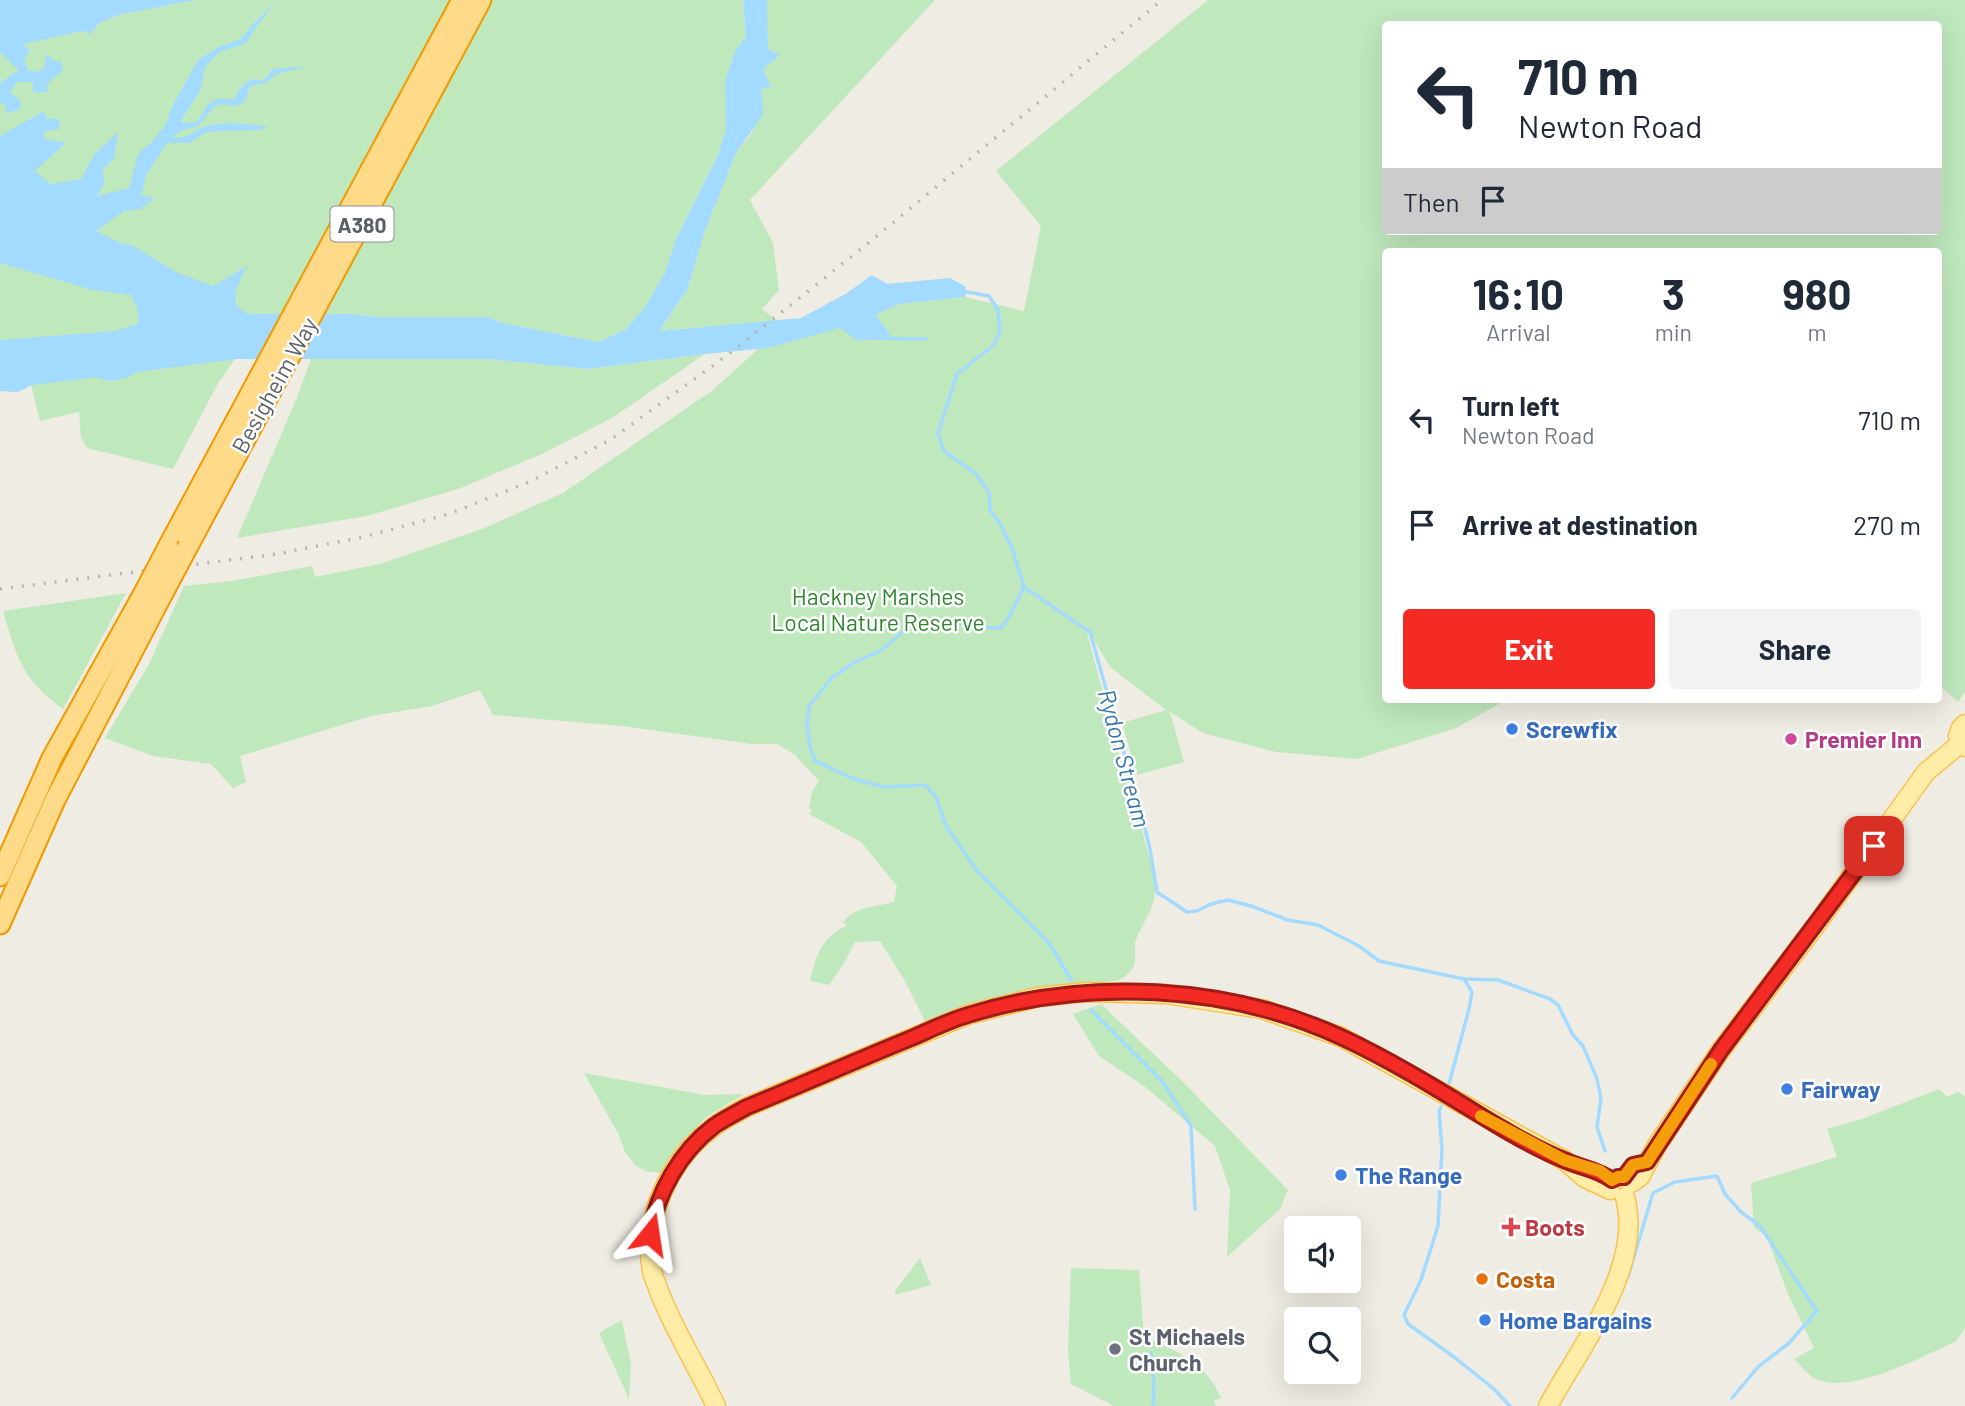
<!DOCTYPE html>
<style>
body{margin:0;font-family:Barlow,sans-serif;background:#f2f2f3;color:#1f2937;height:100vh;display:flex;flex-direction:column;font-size:26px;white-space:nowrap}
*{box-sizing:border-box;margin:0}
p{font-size:23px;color:#747a83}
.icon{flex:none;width:38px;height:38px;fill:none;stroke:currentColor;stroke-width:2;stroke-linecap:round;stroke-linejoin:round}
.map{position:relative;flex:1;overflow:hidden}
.sheet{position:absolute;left:1382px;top:248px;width:560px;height:455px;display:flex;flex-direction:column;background:#fff;border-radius:7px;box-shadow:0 7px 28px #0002}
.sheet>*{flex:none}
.hud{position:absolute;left:1382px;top:21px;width:560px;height:214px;border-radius:7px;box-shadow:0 7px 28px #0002;background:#fff;color:#1f2937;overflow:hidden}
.tools{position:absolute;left:1284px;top:1216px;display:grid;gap:14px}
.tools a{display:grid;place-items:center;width:77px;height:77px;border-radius:7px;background:#fff;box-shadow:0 7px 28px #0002;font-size:35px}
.pin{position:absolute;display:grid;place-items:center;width:60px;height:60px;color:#fff;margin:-30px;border-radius:14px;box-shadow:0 4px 10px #0006}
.me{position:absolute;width:77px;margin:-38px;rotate:15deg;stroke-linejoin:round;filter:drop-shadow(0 0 5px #0008)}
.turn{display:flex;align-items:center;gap:24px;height:147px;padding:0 21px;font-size:32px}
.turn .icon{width:91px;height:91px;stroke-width:2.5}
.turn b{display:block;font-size:49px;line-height:60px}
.then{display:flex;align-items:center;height:66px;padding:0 21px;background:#0003;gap:14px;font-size:26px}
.eta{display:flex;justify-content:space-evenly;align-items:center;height:119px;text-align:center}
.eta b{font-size:42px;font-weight:700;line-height:49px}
.action{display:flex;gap:14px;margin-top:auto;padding:14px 21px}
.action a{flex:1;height:80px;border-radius:7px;background:#f42a24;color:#fff;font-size:28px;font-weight:700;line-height:80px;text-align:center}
.action a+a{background:#f2f2f3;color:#1f2937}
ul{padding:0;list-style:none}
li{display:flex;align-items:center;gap:21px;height:105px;padding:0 21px}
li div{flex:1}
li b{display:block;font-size:26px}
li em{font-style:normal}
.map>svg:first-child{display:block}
.green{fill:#bfe8bd;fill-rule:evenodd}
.water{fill:#a2dbff}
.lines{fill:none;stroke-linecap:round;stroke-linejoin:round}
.stream{stroke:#a2dbff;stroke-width:3.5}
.major-casing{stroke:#fac250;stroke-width:21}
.highway-casing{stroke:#f19a00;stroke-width:23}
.major{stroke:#ffeda7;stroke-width:18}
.highway{stroke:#ffdb89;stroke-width:19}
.rail{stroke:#b4b5b6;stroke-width:3.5;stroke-dasharray:2 9;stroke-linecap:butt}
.highway-bridge-casing{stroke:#f19a00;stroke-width:23;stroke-linecap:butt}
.highway-bridge{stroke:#ffdb89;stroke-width:19}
.route-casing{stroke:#9f1b17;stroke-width:18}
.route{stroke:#f42a24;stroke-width:12}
.slow{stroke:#f59e0b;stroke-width:12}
.shop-dot{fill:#3f7fe0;stroke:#fff;stroke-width:2.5}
.hotel-dot{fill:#d1479c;stroke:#fff;stroke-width:2.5}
.health-dot{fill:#e0444e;stroke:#fff;stroke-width:2.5}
.food-dot{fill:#e8710a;stroke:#fff;stroke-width:2.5}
.worship-dot{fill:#6b7280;stroke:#fff;stroke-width:2.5}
.labels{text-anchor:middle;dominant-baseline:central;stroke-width:5;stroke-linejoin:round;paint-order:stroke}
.shield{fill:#fff;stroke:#8c9093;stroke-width:2}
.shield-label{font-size:21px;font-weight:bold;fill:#5b6065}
.street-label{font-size:23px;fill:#5b6065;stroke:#fff}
.park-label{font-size:23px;fill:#2f872f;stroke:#fff}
.shop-label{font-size:23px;font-weight:bold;fill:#366cbe;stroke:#fff;text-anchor:start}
.hotel-label{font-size:23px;font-weight:bold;fill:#b23c85;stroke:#fff;text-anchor:start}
.health-label{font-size:23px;font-weight:bold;fill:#be3a42;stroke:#fff;text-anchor:start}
.food-label{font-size:23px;font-weight:bold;fill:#c56008;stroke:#fff;text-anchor:start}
.worship-label{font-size:23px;font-weight:bold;fill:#5b616d;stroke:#fff;text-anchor:start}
.water-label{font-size:24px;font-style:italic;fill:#3677ae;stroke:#fff}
</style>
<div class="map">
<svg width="1965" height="1406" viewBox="0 0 1965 1406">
<rect width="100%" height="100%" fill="#efece3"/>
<g class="green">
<path d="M 196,0 L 743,0 L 746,37 L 735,51 L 725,81 L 726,129 L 718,155 L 677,237 L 665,272 L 646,306 L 625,330 L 598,342 L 503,323 L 487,317 L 377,317 L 351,314 L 303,314 L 280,359 L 235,359 L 217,385 L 173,469 L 87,448 L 81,438 L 79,412 L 40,421 L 31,385 L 18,392 L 0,391 L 0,37 L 45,38 L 67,34 L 83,31 L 118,15 Z"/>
<path d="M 767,0 L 935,0 L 750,200 L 773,243 L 779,290 L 762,309 L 777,321 L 659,331 L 687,290 L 705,231 L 736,153 L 753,131 Z"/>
<path d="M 1208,0 L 1965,0 L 1965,692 L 1958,702 L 1939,685 L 1939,252 L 1386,252 L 1386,700 L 1506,700 L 1456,728 L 1357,759 L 1276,752 L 1203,733 L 1170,712 L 1184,762 L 1137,775 L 1122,723 L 1166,710 L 1110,667 L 1085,625 L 1131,799 L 1133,797 L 1158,889 L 1154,893 C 1157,906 1139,928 1135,943 C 1134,950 1137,959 1134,965 C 1131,972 1125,977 1119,980 L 1006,995 L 925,1021 L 905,981 L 880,941 L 855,942 L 843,965 L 829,985 L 810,981 C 815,958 823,935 847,926 L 843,922 C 855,906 877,907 894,902 L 897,886 L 861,842 L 809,814 L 812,811 L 809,809 L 812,792 L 819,781 L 794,754 L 777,744 L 752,744 L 622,726 L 493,715 L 480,690 L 432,706 L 371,716 L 240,756 L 246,782 L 233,788 L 211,764 L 153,756 L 105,738 L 150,662 L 184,586 L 232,581 L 312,566 L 315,577 L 380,564 L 482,529 L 563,493 L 713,390 L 758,349 L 840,328 L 890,334 L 874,315 L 899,304 L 965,297 L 1024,311 L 1041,226 L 996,171 ZM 1386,24 L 1939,24 L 1939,231 L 1386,231 Z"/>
<path d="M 705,354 L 612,418 L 542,454 L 458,489 L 367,516 L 237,538 L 298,395 L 311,359 L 489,359 L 587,369 Z"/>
<path d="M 126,593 L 63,709 C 22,679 17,658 3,611 Z"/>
<path d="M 1101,1004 L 1184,1083 L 1288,1190 L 1280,1209 L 1227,1257 L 1230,1190 L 1215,1146 L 1144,1086 L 1099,1056 L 1073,1014 Z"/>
<path d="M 584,1073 L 705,1095 L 744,1094 L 706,1117 L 681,1145 L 664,1173 L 645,1171 L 635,1165 L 625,1152 L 619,1135 Z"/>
<path d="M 1939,1089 L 1947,1097 L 1958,1092 L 1963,1096 L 1965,1095 L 1965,1328 L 1956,1341 C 1924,1356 1848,1397 1814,1378 C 1807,1374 1800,1364 1794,1359 L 1814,1348 L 1788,1294 L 1767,1237 L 1754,1227 L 1751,1183 L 1837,1157 L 1827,1129 L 1862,1119 Z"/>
<path d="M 920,1258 L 931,1285 L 895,1295 L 895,1291 Z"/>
<path d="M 1071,1268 L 1139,1270 L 1144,1337 C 1180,1353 1206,1362 1222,1400 L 1220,1398 L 1214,1401 L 1216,1406 L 1114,1406 L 1071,1384 L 1068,1352 Z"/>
<path d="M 622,1320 L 631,1365 L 629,1399 L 599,1333 Z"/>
</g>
<g class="water">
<path d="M 0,0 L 196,0 L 118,15 L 98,24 L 91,34 L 83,31 L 23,44 L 30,50 L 24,61 L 28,70 L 38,72 L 45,67 L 46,54 L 55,61 L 61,61 L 63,70 L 47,84 L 48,92 L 33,93 L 33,82 L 17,82 L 10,92 L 21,102 L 20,110 L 6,113 L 6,106 L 0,102 L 0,83 L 19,70 L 0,52 Z"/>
<path d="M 278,0 L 259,23 L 246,43 L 220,52 L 205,67 L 201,89 L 180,122 L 196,123 C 208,105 209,95 233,100 L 239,90 L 251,79 L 263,81 L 273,69 L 307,66 L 276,74 L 266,83 L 250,86 L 244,103 L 232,106 L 223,104 L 215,106 L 198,126 L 180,131 L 172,138 C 191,139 193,129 208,126 C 227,121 251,124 269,127 L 259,130 L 219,131 L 204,133 L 190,143 L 167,143 L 146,175 L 141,196 L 155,197 L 141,209 L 124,211 L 96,231 L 118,242 L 133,246 L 178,273 L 214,286 L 247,266 L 236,289 L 235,304 L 247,314 L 351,314 L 377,317 L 487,317 L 503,323 L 598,342 L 625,330 L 646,306 L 665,272 L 677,237 L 718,155 L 726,129 L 725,81 L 735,51 L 746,37 L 743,0 L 767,0 L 768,49 L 780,55 L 763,69 L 771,87 L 761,89 L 763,115 L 736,153 L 705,231 L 687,290 L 659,331 L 801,318 L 847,293 L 872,275 L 887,284 L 950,278 L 966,287 L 965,297 L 899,304 L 875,315 L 891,335 L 858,341 L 840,328 L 768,348 L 705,354 L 587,369 L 489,359 L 236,359 L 137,372 C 124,380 110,384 97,377 L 32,385 L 18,392 L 0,391 L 0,340 L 116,331 L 138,324 L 138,309 L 131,295 L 93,290 L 0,263 L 0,136 L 44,111 L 47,119 L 59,119 L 60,129 L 45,131 L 44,139 L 66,143 L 35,171 L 50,184 L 81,179 L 94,155 L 118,132 L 114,159 L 102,170 L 105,182 L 97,196 L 129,188 L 138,154 L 152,142 L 166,124 L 173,105 L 198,60 L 218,47 L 241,39 L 253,24 Z"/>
</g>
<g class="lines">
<g class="stream">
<path d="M 961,291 L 989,296 L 998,310 L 1000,330 L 995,344 L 957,374 L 938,433 L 944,451 L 976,474 L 989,492 L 990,510 L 1002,527 L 1013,551 L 1024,587 L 1090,632 L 1141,813 L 1150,849 L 1157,892 L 1187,912 L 1197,911 L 1211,904 L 1228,900 L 1251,906 L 1288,920 L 1318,925 L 1359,946 L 1379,961 L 1464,979 L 1472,992 L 1469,1009 L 1449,1084"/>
<path d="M 869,338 L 926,339"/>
<path d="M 1024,587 L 1010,615 L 1001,628 L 974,627 L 952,621 L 922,620 L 908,628 L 880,651 L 853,663 L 832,678 L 809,706 L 807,723 L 810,747 L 815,761 L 854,779 L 884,787 L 925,785 L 936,797 L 946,826 L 978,872 L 1049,943 L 1071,980"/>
<path d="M 1465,979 L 1498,980 L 1550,999 L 1558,1005 L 1573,1035 L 1583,1046 L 1597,1079 L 1601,1098 L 1597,1127 L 1605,1151"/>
<path d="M 1091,1010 L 1162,1081 L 1191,1126 L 1195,1209"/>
<path d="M 1441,1107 L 1439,1111 L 1442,1149 L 1438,1226 L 1421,1280 L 1404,1315 L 1408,1324 L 1454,1357 L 1494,1389 L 1510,1406"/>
<path d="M 1628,1277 L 1653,1193 L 1675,1182 L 1717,1176 L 1725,1194 L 1740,1211 L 1760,1226 L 1817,1311 L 1789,1343 L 1758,1367 L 1732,1398"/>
<path d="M 1151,1353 L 1154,1387 L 1153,1406"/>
</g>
<defs>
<g id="major">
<path d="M 1965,724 L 1961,728 L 1958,736 L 1965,747"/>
<path d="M 1631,1183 L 1640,1177 L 1657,1145 L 1721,1050 L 1814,928 L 1926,772 L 1961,743"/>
<path d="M 716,1406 C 699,1369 676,1334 661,1296 C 658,1288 654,1279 652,1271 C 642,1217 671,1157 715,1126 C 725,1118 736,1113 747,1107 L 967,1015 L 1038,997 L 1086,992 L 1166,994 L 1262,1009 L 1341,1037 L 1564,1160 L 1585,1178 L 1610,1190"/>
<path d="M 1548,1406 C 1580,1347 1644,1267 1625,1197"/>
</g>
<g id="highway">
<path d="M 188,546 L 481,0"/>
<path d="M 168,547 L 462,0"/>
<path d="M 0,876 L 52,758 L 145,591"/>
<path d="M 0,924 L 55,800 L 163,593"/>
</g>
</defs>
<use href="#major" class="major-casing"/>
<use href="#highway" class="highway-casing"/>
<use href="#major" class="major"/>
<use href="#highway" class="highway"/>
<path class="rail" d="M 0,589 L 277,554 L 363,537 L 449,514 L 529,482 L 610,440 L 729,354 L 866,245 L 1162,0"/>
<defs>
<g id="highway-bridge">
<path d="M 145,591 L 168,547"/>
<path d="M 163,593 L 188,546"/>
</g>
</defs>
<use href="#highway-bridge" class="highway-bridge-casing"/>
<use href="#highway-bridge" class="highway-bridge"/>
</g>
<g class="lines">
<defs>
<path id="route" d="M 650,1234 C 657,1193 680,1152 714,1126 C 724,1119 736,1113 747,1107 C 801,1085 855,1061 909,1039 C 928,1031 948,1021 968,1015 C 1087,978 1226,984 1341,1037 C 1393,1061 1444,1093 1493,1123 C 1513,1135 1543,1152 1564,1160 C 1581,1168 1597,1169 1612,1180 L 1618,1177 L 1624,1177 L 1633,1165 L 1647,1162 L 1721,1050 L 1874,846"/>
</defs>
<use href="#route" class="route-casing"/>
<use href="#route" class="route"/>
<path class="slow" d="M 1481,1116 L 1564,1160 L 1600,1171 L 1612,1180 L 1618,1177 L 1624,1177 L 1633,1165 L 1647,1162 L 1711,1064"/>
</g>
<g class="shop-dot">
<circle cx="1512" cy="729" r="7"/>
<circle cx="1787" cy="1089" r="7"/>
<circle cx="1341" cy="1175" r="7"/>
<circle cx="1485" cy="1320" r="7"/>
</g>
<circle class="hotel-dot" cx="1791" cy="739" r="7"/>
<path class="health-dot" d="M1507.5 1216.5h7v7h7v7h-7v7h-7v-7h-7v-7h7z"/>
<circle class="food-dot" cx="1482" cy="1279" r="7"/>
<circle class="worship-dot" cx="1115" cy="1349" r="7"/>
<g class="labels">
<rect class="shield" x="330.5" y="206.5" width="63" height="35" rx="5"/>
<g class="shield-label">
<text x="362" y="224">A380</text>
</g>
<g class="street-label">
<text transform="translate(274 385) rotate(-61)">Besigheim Way</text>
</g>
<g class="park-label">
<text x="878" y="596">Hackney Marshes<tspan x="878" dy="26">Local Nature Reserve</tspan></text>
</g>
<g class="shop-label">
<text x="1526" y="729">Screwfix</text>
<text x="1801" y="1089">Fairway</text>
<text x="1355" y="1175">The Range</text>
<text x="1499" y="1320">Home Bargains</text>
</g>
<g class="hotel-label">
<text x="1805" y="739">Premier Inn</text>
</g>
<g class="health-label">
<text x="1525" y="1227">Boots</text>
</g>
<g class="food-label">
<text x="1496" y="1279">Costa</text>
</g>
<g class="worship-label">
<text x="1129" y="1336">St Michaels<tspan x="1129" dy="26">Church</tspan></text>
</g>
<g class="water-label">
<text transform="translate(1125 758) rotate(75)">Rydon Stream</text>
</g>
</g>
</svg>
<div class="tools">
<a><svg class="icon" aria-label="sound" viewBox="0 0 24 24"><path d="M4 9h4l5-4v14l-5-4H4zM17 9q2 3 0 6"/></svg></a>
<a><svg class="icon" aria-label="search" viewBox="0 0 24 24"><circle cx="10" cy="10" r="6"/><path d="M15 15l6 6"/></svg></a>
</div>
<div class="pin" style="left:1874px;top:846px;background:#d93025"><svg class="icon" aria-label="arrive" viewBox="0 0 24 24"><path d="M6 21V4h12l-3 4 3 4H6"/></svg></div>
<svg class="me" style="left:650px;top:1234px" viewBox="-20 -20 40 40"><path d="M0-17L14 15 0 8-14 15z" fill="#f42a24" stroke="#fff" stroke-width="4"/></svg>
<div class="hud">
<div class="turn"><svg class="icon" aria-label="left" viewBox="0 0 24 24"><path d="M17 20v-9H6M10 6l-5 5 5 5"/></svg><div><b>710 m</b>Newton Road</div></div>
<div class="then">Then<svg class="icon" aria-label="arrive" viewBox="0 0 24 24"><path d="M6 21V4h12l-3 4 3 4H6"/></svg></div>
</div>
<section class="sheet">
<div class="eta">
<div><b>16:10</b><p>Arrival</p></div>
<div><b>3</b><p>min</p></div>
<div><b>980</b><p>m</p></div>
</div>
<ul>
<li><svg class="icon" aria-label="left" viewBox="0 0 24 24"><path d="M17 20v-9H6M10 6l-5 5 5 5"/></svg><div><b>Turn left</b><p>Newton Road</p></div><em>710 m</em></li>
<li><svg class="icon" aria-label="arrive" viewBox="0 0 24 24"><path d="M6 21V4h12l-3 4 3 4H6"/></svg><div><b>Arrive at destination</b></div><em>270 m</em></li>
</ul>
<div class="action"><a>Exit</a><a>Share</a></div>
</section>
</div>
